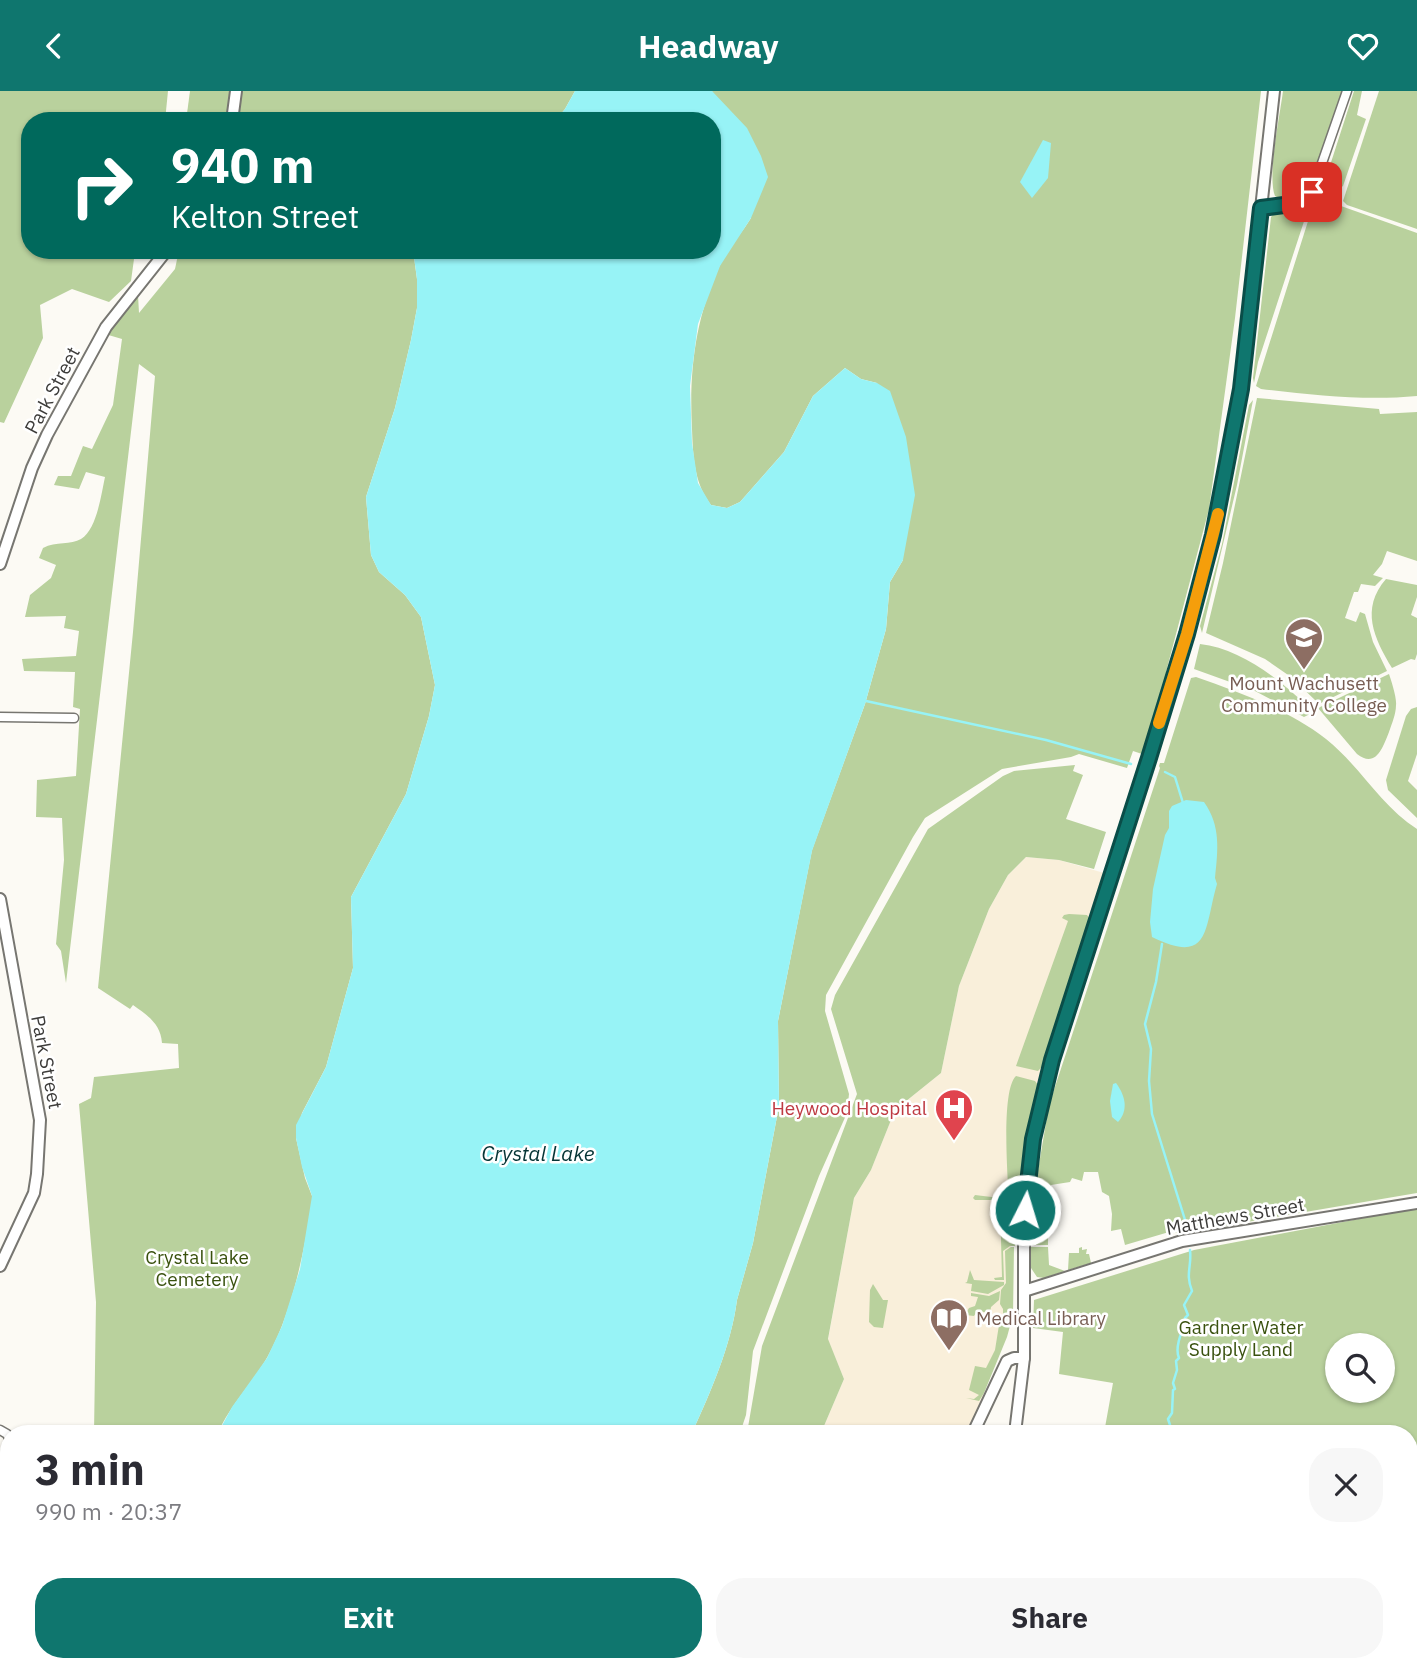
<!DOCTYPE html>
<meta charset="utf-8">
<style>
body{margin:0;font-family:"IBM Plex Sans",sans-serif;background:#f7f7f7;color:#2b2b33;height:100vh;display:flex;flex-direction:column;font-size:26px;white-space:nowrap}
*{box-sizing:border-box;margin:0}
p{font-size:23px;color:#7c7c81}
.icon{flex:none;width:38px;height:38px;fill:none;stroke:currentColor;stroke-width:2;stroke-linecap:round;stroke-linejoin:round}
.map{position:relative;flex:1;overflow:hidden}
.sheet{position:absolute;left:0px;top:1334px;width:1418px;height:247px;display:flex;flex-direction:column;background:#fff;border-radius:28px 28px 0 0;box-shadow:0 2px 5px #0004}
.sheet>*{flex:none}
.hud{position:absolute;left:21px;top:21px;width:700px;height:147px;border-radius:28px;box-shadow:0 2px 5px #0004;background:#00695c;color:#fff;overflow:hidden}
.buttons{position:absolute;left:1325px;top:1242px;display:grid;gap:14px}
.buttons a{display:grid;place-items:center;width:70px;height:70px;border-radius:50%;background:#fff;box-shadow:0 2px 5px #0004;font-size:35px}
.pin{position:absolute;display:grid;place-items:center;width:60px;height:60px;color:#fff;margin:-30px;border-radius:14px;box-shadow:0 4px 10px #0006}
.me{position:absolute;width:77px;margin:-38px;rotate:5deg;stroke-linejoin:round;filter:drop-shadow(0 0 5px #0008)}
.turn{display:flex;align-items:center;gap:24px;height:147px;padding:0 35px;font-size:32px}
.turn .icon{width:91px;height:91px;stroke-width:2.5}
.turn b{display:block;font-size:49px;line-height:60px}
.round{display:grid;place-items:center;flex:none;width:74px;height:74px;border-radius:28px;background:#f7f7f7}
.overview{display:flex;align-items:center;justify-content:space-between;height:119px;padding:0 35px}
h1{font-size:42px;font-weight:700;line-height:52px}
.button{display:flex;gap:14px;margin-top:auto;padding:14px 35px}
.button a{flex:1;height:80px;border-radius:28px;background:#0f766e;color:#fff;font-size:28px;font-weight:700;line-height:80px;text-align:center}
.button a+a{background:#f7f7f7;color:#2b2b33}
header{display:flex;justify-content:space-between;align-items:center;height:91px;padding:0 35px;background:#0f766e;color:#fff;font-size:32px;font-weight:700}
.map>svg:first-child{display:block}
.education{fill:#fcede0}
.medical{fill:#f9efda}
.green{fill:#b9d19d;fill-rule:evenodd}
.water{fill:#97f3f6}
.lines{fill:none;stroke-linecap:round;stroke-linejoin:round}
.stream{stroke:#97f3f6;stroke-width:2.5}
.street-casing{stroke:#777671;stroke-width:11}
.secondary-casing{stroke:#777671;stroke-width:14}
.street{stroke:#fff;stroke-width:8}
.secondary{stroke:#fff;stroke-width:10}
.route-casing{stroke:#0a4d48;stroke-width:18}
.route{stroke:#0f766e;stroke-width:12}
.slow{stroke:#f59e0b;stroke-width:12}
.labels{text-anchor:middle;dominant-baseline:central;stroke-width:5;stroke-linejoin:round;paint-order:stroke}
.street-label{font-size:19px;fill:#3d3c3a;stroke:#fff}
.education-label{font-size:19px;fill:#785e54;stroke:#fff}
.health-label{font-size:19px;fill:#be3a42;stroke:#fff;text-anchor:end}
.park-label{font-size:19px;fill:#39510e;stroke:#fff}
.water-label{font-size:21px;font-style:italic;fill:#063536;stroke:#fff}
</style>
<header><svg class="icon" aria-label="back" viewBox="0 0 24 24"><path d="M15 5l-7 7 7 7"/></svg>Headway<svg class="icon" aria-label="heart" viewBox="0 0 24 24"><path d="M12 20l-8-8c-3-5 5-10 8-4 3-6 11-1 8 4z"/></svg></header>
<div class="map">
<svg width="1417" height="1580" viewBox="0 0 1417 1580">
<rect width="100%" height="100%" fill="#fcfaf4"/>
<path class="education" d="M 984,1572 L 1083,1572 L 1082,1580 L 980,1580 Z"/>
<path class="medical" d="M 1026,766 L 1059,769 L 1104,782 L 1034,1011 L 1016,1110 L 1011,1156 L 1010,1234 L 986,1291 L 983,1306 L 966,1342 L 821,1342 L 844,1288 L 828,1249 L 854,1107 L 871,1079 L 895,1019 L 941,982 L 959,895 L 989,818 L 1008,784 Z"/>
<g class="green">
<path d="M 0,0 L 168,0 L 165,30 L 30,30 L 30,159 L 147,159 L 134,168 L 131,190 L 109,211 L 72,198 L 40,214 L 43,247 L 4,332 L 0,331 Z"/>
<path d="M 190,0 L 231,0 L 226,30 L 186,30 Z"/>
<path d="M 241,0 L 575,0 L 565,18 L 555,30 L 238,30 Z"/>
<path d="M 712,0 L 1261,0 L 1235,227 L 1209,418 L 1166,581 L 1168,582 L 1142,663 L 1133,660 L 1127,677 L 1079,663 L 1071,666 L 1002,678 L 925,727 L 913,746 L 826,904 L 825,920 L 849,1003 L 847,1022 L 819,1085 L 753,1260 L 746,1324 L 740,1342 L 692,1342 C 711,1300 731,1255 737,1209 L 753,1152 L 779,1015 L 778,930 L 812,759 L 865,613 L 886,538 L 890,491 L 903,469 L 877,292 L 861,288 L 845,277 L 813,305 L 784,361 L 740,411 L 727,417 L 711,414 C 694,392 693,365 692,338 C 689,280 695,229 719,176 C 727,159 741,143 751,127 Z"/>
<path d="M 1283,0 L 1344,0 L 1309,99 C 1299,108 1288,113 1275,105 C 1267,85 1280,24 1283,0 Z"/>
<path d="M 1354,0 L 1362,0 L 1357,24 L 1366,28 L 1343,95 L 1339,98 L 1327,94 L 1325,90 Z"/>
<path d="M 1379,0 L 1417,0 L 1417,138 L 1347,114 L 1343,110 Z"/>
<path d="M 1324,97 L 1339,102 L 1341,115 L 1417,142 L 1417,305 C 1365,310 1313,304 1261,298 L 1256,295 L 1315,108 Z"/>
<path d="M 1310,112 L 1258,271 L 1254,292 L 1253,287 L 1271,126 C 1279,116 1298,118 1310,112 Z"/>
<path d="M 179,159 L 413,159 L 417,188 L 417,217 L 411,249 L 395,317 L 366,406 L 371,464 L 379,481 L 405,504 L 421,526 L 435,594 L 429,625 L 406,703 L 351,806 L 353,877 L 326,976 L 302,1022 L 296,1047 L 305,1087 L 312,1105 L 312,1115 C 302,1167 293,1219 268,1265 C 253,1292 230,1314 218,1342 L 94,1342 L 96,1211 L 79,1013 L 91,1007 L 94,986 L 179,977 L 178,953 L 162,952 C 161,933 147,924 133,914 L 130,918 L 98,897 L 133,541 L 155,285 L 139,273 L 66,892 L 61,860 L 56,853 L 64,769 L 62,727 L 36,726 L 37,689 L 76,685 L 80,618 L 73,616 L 75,581 L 24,580 L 22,568 L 76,565 L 79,540 L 64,537 L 66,525 L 25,526 L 30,504 L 51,487 L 56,474 L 39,467 L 43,457 C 56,450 71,454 81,448 C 97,438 101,404 105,386 L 86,381 L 79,398 L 54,394 L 58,385 L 71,385 L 83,355 L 92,358 L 113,314 L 122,248 L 105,243 L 138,204 L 139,222 L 175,178 Z"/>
<path d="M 1257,307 L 1379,318 L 1380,323 L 1417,321 L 1417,470 L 1387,460 L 1382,473 L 1373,484 L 1383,487 L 1375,495 L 1361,493 L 1358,501 L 1354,501 L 1345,527 L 1356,531 L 1360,521 L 1365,523 L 1373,551 L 1387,580 L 1321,612 L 1316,610 L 1291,586 L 1265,568 L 1206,542 L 1223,472 Z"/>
<path d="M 1253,309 L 1237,394 L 1202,542 L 1200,535 L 1222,453 L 1249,314 Z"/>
<path d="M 1386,488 L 1417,494 L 1417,506 L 1411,524 L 1417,527 L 1417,563 L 1415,569 L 1411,568 L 1392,577 C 1374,547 1360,518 1386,488 Z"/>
<path d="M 1200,553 C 1239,557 1278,587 1306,614 L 1310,619 L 1310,623 L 1304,626 L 1255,600 L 1194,578 Z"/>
<path d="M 1389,583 C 1391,589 1397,607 1396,614 C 1396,623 1392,632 1389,641 C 1383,656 1376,678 1357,663 L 1318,617 Z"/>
<path d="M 1196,586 C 1241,602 1287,618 1326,648 C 1359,674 1381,715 1417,738 L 1417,1102 L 1182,1142 L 1169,1141 L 1125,1154 L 1121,1138 L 1111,1140 L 1112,1123 L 1109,1105 L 1102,1101 L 1098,1081 L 1084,1081 L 1082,1090 L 1072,1087 L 1070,1091 L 1051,1094 L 1053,1139 L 1048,1139 L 1048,1154 L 1031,1154 L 1034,1103 L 1049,1014 L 1160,677 L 1159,675 L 1160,672 L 1164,672 L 1191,587 Z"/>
<path d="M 1417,616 L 1417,663 L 1408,690 L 1417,699 L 1417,727 L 1388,699 L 1386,689 L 1406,625 L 1411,618 Z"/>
<path d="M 1075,674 L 1073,680 L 1083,684 L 1066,728 L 1106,741 L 1094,778 L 1059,769 L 1026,766 L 1008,784 L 989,818 L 959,895 L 941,982 L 895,1019 L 871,1079 L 854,1107 L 828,1248 L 844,1288 L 821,1342 L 747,1342 L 762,1255 L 857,1003 L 831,918 L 835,904 L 928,738 L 1003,685 L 1014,680 Z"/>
<path d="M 1069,823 L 1087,824 L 1090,828 L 1045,972 L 1038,980 L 1016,975 L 1068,830 L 1062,827 L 1064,824 Z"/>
<path d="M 1016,985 L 1035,990 L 1038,994 L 1022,1089 L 1018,1095 L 1008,1094 C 1007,1073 1002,998 1016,985 Z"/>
<path d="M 975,1104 L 1016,1109 L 1015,1155 L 1010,1155 L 1003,1160 L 1004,1189 L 995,1189 L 994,1187 L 1002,1186 L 1000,1112 L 996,1112 L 996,1109 L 975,1109 L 973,1107 Z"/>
<path d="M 1417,1117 L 1417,1518 L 1409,1516 L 1409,1342 L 1104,1342 L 1113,1292 L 1059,1283 L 1063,1241 L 1033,1237 L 1034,1209 L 1194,1159 ZM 1337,1255 L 1382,1255 L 1382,1300 L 1337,1300 Z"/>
<path d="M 1011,1156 L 1014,1156 L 1013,1224 L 1007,1246 L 984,1302 L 979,1310 L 966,1307 L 974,1308 L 979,1304 L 969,1299 L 975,1275 L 986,1277 L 995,1259 L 999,1234 L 1003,1229 L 1003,1218 L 1000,1213 L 1001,1199 L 1006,1192 L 1005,1160 Z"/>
<path d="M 1031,1156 L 1048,1156 L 1049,1174 L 1065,1180 L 1044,1187 L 1037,1186 L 1031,1177 Z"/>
<path d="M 1082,1156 L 1082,1159 L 1087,1158 L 1086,1163 L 1089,1163 L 1091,1172 L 1068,1179 L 1069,1162 L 1079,1162 L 1079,1157 Z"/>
<path d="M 970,1179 L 974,1189 L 1004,1191 L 1004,1194 L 988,1203 L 971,1200 L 972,1193 L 965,1192 L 967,1191 Z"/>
<path d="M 873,1193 L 883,1209 L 888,1209 L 883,1237 L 874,1236 L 869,1231 L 870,1199 Z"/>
<path d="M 1000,1200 L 999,1209 L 991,1216 L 990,1222 L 977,1220 L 974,1225 L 965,1224 L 969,1217 L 975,1215 L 978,1206 L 971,1205 L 971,1202 L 989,1205 Z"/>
<path d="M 661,1572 L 773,1572 L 767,1580 L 657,1580 Z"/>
</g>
<g class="water">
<path d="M 575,0 L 712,0 L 747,37 L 761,65 L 768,86 L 751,127 L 720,175 L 698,233 L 690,295 L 692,352 L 698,392 L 711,414 L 727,417 L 740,411 L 784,361 L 813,305 L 845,277 L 861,288 L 877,292 L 890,300 L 906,346 L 915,404 L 903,469 L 890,491 L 886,538 L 865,613 L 812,760 L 778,930 L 779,1015 L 753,1152 L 737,1209 C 731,1255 711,1300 692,1342 L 218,1342 L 232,1316 L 267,1267 L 282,1235 L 300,1178 L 312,1105 L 302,1076 L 296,1047 L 296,1034 L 326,976 L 353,877 L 351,806 L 406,703 L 429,625 L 435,594 L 421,526 L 405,504 L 379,481 L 371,464 L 366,406 L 395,317 L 411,249 L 417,217 L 417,188 L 413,159 L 712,159 L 712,30 L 555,30 L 565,18 Z"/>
<path d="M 1043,49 L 1051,52 L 1048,87 L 1032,107 L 1020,91 Z"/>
<path d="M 1186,709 L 1204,711 C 1221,735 1218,759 1215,787 L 1217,793 C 1204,837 1211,875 1152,846 L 1150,831 L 1153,798 L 1165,744 L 1169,737 L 1169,720 L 1172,715 Z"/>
<path d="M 1116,992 C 1125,1004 1129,1019 1118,1031 L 1112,1026 L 1110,1010 L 1113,993 Z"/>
<path d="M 92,1572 L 567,1572 L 560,1580 L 86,1580 Z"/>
</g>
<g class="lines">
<g class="stream">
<path d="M 866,610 L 1046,649 L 1131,673"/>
<path d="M 1165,681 L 1175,686 L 1183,712"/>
<path d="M 1162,853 L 1156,891 L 1145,933 L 1151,958 L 1149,990 L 1152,1023 L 1186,1132"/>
<path d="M 1169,1342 L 1170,1334 L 1168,1328 L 1172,1322 L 1173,1299 L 1175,1298 L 1173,1292 L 1177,1279 L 1176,1270 L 1179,1267 C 1175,1258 1180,1242 1186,1234 L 1185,1227 L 1188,1224 L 1184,1214 L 1192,1200 C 1185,1182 1192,1176 1190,1159"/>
</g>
<defs>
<g id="street">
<path d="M 1261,117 L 1299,112 L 1312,101 L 1347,0"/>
<path d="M 0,626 L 74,627"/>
<path d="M 0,1339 L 7,1343 L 9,1347"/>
<path d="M 0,1538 L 9,1364"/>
<path d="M 873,1572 L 884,1580"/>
<path d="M 77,1580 L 83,1572"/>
<path d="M 1120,1580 L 1121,1572"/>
<path d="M 1204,1580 L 1205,1572"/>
</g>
<g id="secondary">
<path d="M 232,30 L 236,0"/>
<path d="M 0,473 L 32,377 L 47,344 L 106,236 L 167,159"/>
<path d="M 0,808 L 40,1029 L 37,1083 L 34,1102 L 0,1175"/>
<path d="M 1024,1200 L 1182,1150 L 1417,1112"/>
<path d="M 973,1342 L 1007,1270 L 1014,1267 L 1024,1267"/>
<path d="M 1015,1342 L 1024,1267 L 1024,1131 L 1033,1048 L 1052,969 L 1149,667 L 1187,543 L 1213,444 L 1241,298 L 1274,0"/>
<path d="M 843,1580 L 849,1572"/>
<path d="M 972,1580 L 976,1572"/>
</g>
</defs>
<use href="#street" class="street-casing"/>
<use href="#secondary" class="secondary-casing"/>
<use href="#street" class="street"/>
<use href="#secondary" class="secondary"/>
</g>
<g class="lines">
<defs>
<path id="route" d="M 1025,1119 L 1033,1048 L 1052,969 L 1149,667 L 1187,543 L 1213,444 L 1241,298 L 1261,117 L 1299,112 L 1312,101"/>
</defs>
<use href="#route" class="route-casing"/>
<use href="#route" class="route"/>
<path class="slow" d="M 1159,632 L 1187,543 L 1218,423"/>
</g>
<defs>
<symbol id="university-pin" viewBox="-11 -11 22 30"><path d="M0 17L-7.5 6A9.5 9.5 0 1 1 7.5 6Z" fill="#8d6e63" stroke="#fff"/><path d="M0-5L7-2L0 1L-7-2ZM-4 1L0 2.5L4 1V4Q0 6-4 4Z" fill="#fff"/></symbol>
<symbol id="hospital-pin" viewBox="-11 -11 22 30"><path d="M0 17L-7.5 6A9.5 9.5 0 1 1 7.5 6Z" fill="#e0444e" stroke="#fff"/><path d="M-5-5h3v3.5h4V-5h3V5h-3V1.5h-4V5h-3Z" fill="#fff"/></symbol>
<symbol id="library-pin" viewBox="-11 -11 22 30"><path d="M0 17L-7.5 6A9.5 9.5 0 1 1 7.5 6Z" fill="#8d6e63" stroke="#fff"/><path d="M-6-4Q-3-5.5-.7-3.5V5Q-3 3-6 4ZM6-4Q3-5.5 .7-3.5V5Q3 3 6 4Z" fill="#fff"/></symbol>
</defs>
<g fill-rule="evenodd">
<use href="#university-pin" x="1282" y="524" width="44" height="60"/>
<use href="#hospital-pin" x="932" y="995" width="44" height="60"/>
<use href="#library-pin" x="927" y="1205" width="44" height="60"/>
</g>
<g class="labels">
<g class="street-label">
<text transform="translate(52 299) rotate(-62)">Park Street</text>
<text transform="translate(47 971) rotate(79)">Park Street</text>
<text transform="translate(1235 1125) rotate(-10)">Matthews Street</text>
</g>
<g class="education-label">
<text x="1304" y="592">Mount Wachusett<tspan x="1304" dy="22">Community College</tspan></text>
<text x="976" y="1227" text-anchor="start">Medical Library</text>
</g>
<g class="health-label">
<text x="927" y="1017">Heywood Hospital</text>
</g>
<g class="park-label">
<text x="197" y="1166">Crystal Lake<tspan x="197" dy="22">Cemetery</tspan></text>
<text x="1241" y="1236">Gardner Water<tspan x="1241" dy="22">Supply Land</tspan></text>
</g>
<g class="water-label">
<text x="538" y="1062">Crystal Lake</text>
</g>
</g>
</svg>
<div class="buttons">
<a><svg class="icon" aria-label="search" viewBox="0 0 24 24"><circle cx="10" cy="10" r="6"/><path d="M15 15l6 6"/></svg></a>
</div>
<div class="pin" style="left:1312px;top:101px;background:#d93025"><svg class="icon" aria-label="arrive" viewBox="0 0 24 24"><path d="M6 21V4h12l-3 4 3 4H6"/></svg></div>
<svg class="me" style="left:1025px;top:1119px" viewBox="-20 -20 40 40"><circle r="17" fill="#0f766e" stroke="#fff" stroke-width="3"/><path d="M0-11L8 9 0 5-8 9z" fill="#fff"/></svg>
<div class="hud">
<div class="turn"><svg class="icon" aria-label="right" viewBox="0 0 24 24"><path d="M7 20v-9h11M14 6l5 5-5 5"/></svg><div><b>940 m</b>Kelton Street</div></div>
</div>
<section class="sheet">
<div class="overview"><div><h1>3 min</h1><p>990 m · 20:37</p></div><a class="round"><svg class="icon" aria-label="close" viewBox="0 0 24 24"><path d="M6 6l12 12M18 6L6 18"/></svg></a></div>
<div class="button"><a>Exit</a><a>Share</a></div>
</section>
</div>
